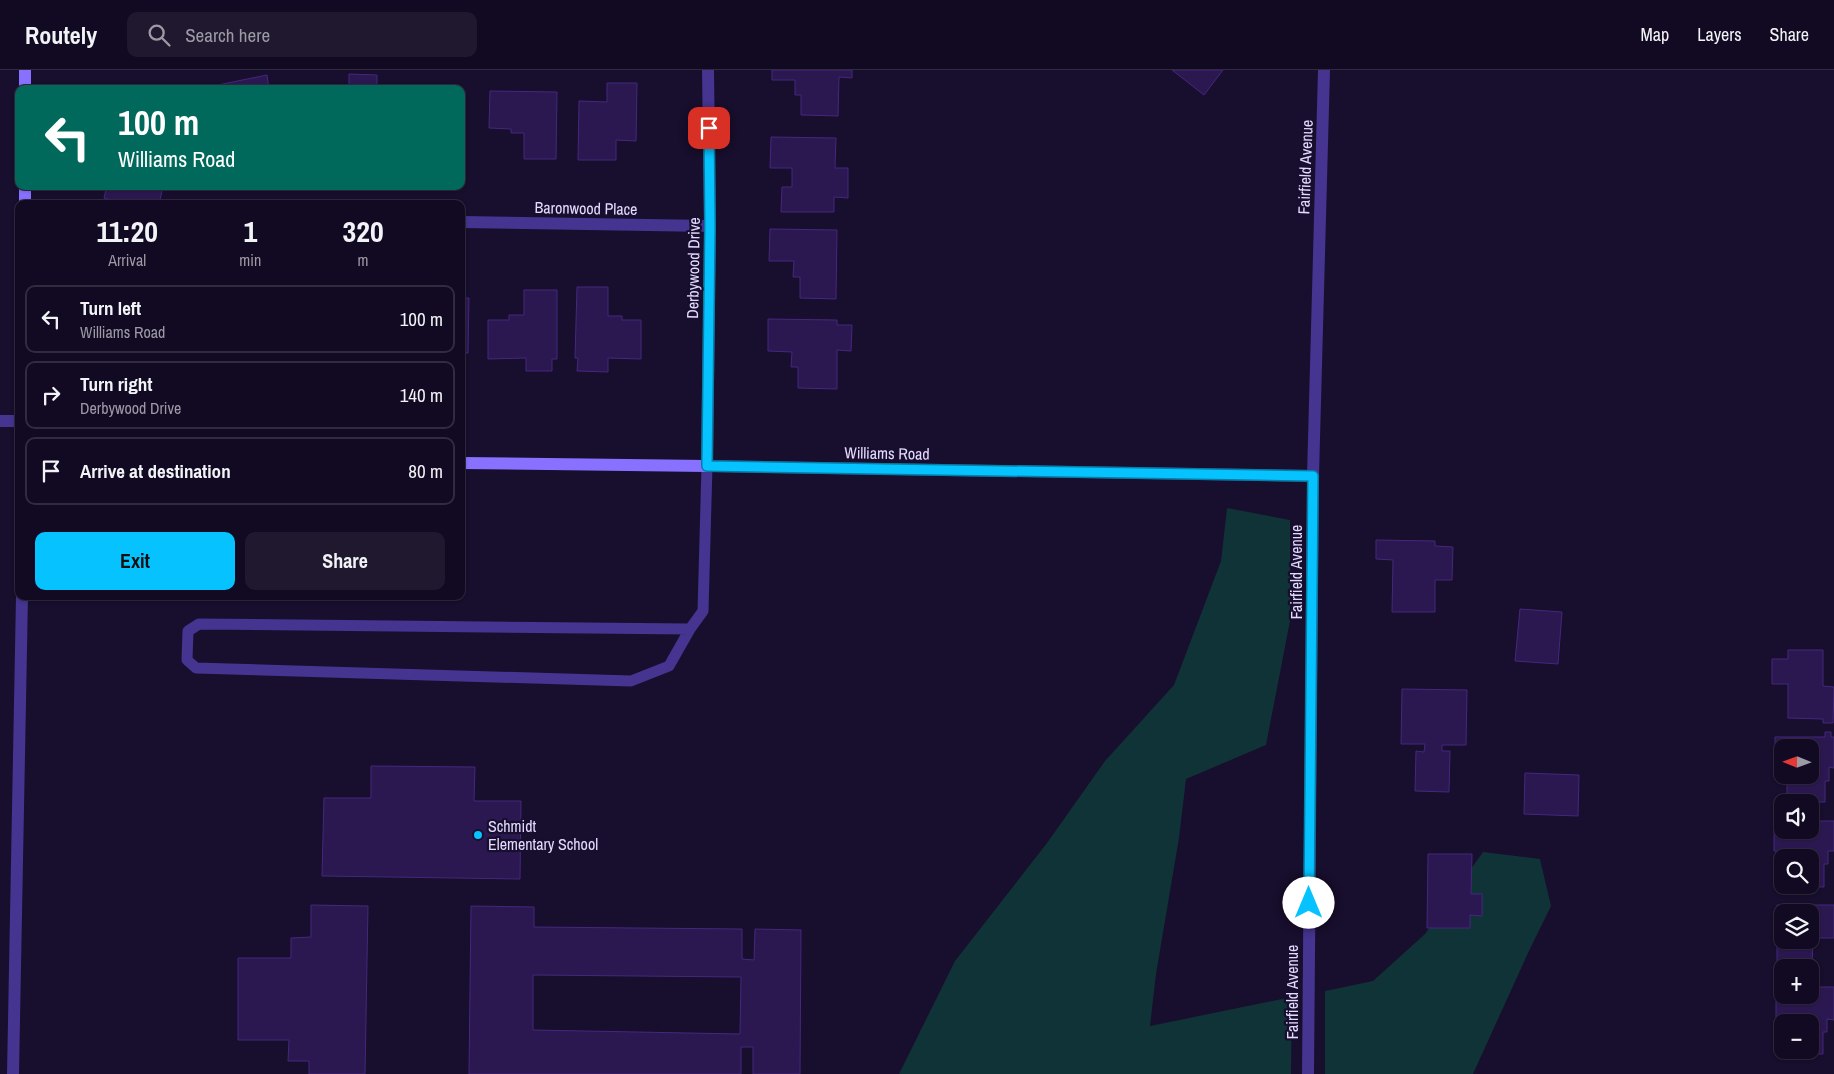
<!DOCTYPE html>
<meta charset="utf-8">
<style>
body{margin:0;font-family:"Archivo Narrow",sans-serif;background:#1f182f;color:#f1f3f6;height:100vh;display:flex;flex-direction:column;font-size:19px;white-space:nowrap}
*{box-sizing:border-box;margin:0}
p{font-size:16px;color:#9c9aa5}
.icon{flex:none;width:28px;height:28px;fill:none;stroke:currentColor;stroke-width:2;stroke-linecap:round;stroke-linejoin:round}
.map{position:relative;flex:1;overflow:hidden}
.details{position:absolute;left:15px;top:130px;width:450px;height:400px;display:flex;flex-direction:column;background:#120a22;border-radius:10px;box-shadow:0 1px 4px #0004,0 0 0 1px #312b40}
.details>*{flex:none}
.top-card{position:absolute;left:15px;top:15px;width:450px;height:105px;border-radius:10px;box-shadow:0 1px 4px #0004,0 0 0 1px #312b40;background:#00695c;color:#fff;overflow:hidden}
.needle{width:32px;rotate:271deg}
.tools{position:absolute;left:1774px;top:669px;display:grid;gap:10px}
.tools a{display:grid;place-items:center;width:45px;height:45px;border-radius:10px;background:#120a22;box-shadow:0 1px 4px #0004,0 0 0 1px #312b40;font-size:25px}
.pin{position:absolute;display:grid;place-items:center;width:42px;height:42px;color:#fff;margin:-21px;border-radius:10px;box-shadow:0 2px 8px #0006}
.me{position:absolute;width:55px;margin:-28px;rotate:0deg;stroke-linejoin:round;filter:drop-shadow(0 0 4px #0008)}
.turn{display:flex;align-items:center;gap:18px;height:105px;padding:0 20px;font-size:22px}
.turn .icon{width:65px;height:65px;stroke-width:2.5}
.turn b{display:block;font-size:35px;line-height:42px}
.eta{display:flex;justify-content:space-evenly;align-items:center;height:85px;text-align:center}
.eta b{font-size:30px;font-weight:700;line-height:35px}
.button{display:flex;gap:10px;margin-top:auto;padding:10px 20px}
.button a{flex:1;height:58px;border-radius:10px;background:#06c3ff;color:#111;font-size:20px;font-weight:700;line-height:58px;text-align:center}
.button a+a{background:#1f182f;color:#f1f3f6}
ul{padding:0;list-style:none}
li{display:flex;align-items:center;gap:15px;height:68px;margin:0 10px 8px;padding:0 10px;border:2px solid #312b40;border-radius:10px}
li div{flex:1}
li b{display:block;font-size:19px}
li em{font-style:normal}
header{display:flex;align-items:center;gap:30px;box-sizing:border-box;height:70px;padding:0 25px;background:#120a22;border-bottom:1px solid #312b40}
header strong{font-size:24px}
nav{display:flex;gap:28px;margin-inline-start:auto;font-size:18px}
.search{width:350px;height:45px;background:#1f182f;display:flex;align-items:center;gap:12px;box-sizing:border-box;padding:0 18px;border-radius:10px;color:#9c9aa5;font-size:19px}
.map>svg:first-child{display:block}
.green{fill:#103337}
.building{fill:#2b1850;stroke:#45277e;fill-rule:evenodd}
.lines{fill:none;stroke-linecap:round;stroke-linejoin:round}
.lane{stroke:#453490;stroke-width:11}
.street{stroke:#453490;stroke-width:12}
.secondary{stroke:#8871ff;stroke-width:12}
.route-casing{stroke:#047fa6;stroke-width:12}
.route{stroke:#06c3ff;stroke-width:9}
.poi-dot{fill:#06c3ff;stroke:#180e2d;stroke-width:2}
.labels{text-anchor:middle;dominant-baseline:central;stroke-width:4.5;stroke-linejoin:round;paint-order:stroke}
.street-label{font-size:16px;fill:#e3daff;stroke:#180e2d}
.poi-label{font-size:16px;fill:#e3daff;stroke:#180e2d;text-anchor:start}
</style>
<header>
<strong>Routely</strong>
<div class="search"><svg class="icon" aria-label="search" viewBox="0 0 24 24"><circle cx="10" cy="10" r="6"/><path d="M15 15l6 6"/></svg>Search here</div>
<nav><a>Map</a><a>Layers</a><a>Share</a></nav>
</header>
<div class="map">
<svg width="1834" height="1004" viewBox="0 0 1834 1004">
<rect width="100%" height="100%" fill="#180e2d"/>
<g class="green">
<path d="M 1227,438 L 1290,450 L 1290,551 L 1266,675 L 1186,709 L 1179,768 L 1156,904 L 1150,956 L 1292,927 L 1291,1004 L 899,1004 L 955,891 L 1047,773 L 1105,691 L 1174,615 L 1221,491 Z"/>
<path d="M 1483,782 L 1540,789 L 1551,836 L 1528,883 L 1473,1004 L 1325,1004 L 1325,921 L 1373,911 L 1425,864 Z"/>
</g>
<g class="building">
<path d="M 772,0 L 852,0 L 852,8 L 839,7 L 838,46 L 801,45 L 801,25 L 795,25 L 795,10 L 772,10 Z"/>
<path d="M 1172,0 L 1223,0 L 1204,25 Z"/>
<path d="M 349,4 L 377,5 L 377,19 L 349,19 Z"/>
<path d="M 267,5 L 269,19 L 198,19 Z"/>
<path d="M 607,13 L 637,13 L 636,71 L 616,70 L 616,90 L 578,90 L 579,31 L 607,32 Z"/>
<path d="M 461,21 L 465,22 L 465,59 L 461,59 Z"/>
<path d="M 490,21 L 557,22 L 556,89 L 524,89 L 524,63 L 511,63 L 511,59 L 489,58 Z"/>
<path d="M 771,67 L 836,68 L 835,98 L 848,98 L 848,128 L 834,127 L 834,142 L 781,142 L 782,117 L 792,117 L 792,98 L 770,98 Z"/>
<path d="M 107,116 L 160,116 L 163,117 L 159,134 L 126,134 L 104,128 Z"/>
<path d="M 770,159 L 837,160 L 836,229 L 800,228 L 800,207 L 793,207 L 794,191 L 769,191 Z"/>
<path d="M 577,217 L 608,217 L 608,246 L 622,246 L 622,250 L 641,250 L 641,289 L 608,288 L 608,302 L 577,301 L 578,288 L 575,288 Z"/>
<path d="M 524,220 L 557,220 L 557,289 L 552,289 L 552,301 L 526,301 L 526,288 L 488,289 L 488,250 L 509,250 L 509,245 L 524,245 Z"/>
<path d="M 461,228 L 469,228 L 468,283 L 461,283 Z"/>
<path d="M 768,249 L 837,250 L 837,255 L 852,255 L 851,281 L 837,280 L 837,319 L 798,318 L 798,297 L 791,297 L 792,282 L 768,281 Z"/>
<path d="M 1376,470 L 1435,471 L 1435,476 L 1453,477 L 1452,510 L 1435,510 L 1435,542 L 1392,542 L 1393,490 L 1376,489 Z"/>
<path d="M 1520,539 L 1562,542 L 1558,594 L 1515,591 Z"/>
<path d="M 1788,580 L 1823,580 L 1823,616 L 1834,617 L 1833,653 L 1823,653 L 1823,649 L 1788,648 L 1788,614 L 1772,614 L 1772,589 L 1788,589 Z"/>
<path d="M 1402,619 L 1467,620 L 1466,675 L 1442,675 L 1442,681 L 1450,681 L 1449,722 L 1415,721 L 1416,681 L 1424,682 L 1425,674 L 1401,674 Z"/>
<path d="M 1825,662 L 1831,662 L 1831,667 L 1834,667 L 1834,698 L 1829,697 L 1829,711 L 1825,711 L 1825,732 L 1787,732 L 1787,705 L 1810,705 L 1810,678 L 1782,678 L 1782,697 L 1775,697 L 1775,667 L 1825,667 Z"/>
<path d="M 371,696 L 475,697 L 474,731 L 521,731 L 520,809 L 322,806 L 324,728 L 371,728 Z"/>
<path d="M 1525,703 L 1579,705 L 1578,746 L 1524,744 Z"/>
<path d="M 1774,750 L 1782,750 L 1782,760 L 1810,760 L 1810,751 L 1834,751 L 1834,781 L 1828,781 L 1828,794 L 1824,794 L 1824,817 L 1786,816 L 1786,815 L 1810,815 L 1810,788 L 1787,788 L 1787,781 L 1774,781 Z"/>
<path d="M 1428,784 L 1472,784 L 1471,824 L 1482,824 L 1482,846 L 1470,845 L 1470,858 L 1427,858 Z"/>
<path d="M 311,835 L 368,836 L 365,1004 L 309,1004 L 309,991 L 288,991 L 289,970 L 238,970 L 238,888 L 291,888 L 291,868 L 311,867 Z"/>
<path d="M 1777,835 L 1834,835 L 1834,868 L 1813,868 L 1812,900 L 1810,900 L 1810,898 L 1782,898 L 1782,899 L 1777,899 L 1777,875 L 1775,875 L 1776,859 L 1777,858 ZM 1782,842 L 1810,842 L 1810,870 L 1782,870 Z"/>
<path d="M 471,836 L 534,837 L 534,857 L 742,859 L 742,889 L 754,890 L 755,859 L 801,860 L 800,1004 L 753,1004 L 753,977 L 741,977 L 741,1004 L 469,1004 ZM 533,905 L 741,907 L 740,964 L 533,960 Z"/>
<path d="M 1776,917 L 1782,917 L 1782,925 L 1810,925 L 1810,917 L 1834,917 L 1834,950 L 1827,949 L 1827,962 L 1823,962 L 1823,984 L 1784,984 L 1784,980 L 1810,980 L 1810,952 L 1785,952 L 1785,949 L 1776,949 Z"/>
</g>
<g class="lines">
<path class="lane" d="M 690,559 L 199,554 L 188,561 L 187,590 L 196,598 L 631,611 L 669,596 L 690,559 L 703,541 L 707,396"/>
<g class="street">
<path d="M 708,0 L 710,156 L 707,396 L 1313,406"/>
<path d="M 461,152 L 710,156"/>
<path d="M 0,351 L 19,351"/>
<path d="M 13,1004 L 22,526"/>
<path d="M 1308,1004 L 1313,406 L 1324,0"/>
</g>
<g class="secondary">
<path d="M 25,19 L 25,0"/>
<path d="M 25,134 L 25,116"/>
<path d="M 461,393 L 707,396"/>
</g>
</g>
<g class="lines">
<defs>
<path id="route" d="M 709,58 L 710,156 L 707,396 L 1313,406 L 1309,833"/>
</defs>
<use href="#route" class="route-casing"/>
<use href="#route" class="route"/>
</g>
<circle class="poi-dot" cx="478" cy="765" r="5"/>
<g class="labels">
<g class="street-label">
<text transform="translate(1305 97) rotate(-88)">Fairfield Avenue</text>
<text transform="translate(586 138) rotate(1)">Baronwood Place</text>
<text transform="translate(693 198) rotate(-89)">Derbywood Drive</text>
<text transform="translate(887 383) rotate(1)">Williams Road</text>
<text transform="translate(1296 502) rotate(-90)">Fairfield Avenue</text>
<text transform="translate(1292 922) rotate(-90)">Fairfield Avenue</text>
</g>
<g class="poi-label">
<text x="488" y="756">Schmidt<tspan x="488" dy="18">Elementary School</tspan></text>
</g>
</g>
</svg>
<div class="tools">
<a><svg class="needle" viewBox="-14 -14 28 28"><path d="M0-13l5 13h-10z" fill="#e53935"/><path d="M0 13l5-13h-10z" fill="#9c9aa5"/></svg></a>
<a><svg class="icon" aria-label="sound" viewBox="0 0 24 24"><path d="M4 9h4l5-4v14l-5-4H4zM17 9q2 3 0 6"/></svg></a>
<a><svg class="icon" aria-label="search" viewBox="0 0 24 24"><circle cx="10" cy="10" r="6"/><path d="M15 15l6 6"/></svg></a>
<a><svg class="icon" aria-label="layers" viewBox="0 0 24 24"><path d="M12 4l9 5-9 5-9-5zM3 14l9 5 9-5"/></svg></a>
<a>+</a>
<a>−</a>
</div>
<div class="pin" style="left:709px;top:58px;background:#d93025"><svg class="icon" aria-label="arrive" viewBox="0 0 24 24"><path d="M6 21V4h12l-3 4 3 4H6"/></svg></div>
<svg class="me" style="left:1309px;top:833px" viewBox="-20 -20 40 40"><circle r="19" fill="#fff"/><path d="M0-13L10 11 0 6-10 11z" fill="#06c3ff"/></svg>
<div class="top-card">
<div class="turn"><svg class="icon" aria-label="left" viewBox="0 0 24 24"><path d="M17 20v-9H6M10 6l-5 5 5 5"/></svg><div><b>100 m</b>Williams Road</div></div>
</div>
<section class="details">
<div class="eta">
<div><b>11:20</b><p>Arrival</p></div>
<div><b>1</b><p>min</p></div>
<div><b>320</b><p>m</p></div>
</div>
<ul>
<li><svg class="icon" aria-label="left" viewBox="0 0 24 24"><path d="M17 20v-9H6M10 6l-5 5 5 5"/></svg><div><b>Turn left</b><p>Williams Road</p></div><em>100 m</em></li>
<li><svg class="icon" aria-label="right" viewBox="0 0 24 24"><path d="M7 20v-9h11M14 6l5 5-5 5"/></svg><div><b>Turn right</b><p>Derbywood Drive</p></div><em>140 m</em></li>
<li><svg class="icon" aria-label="arrive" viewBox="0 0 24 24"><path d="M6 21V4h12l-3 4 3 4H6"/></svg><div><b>Arrive at destination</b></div><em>80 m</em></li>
</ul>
<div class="button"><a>Exit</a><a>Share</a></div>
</section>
</div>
